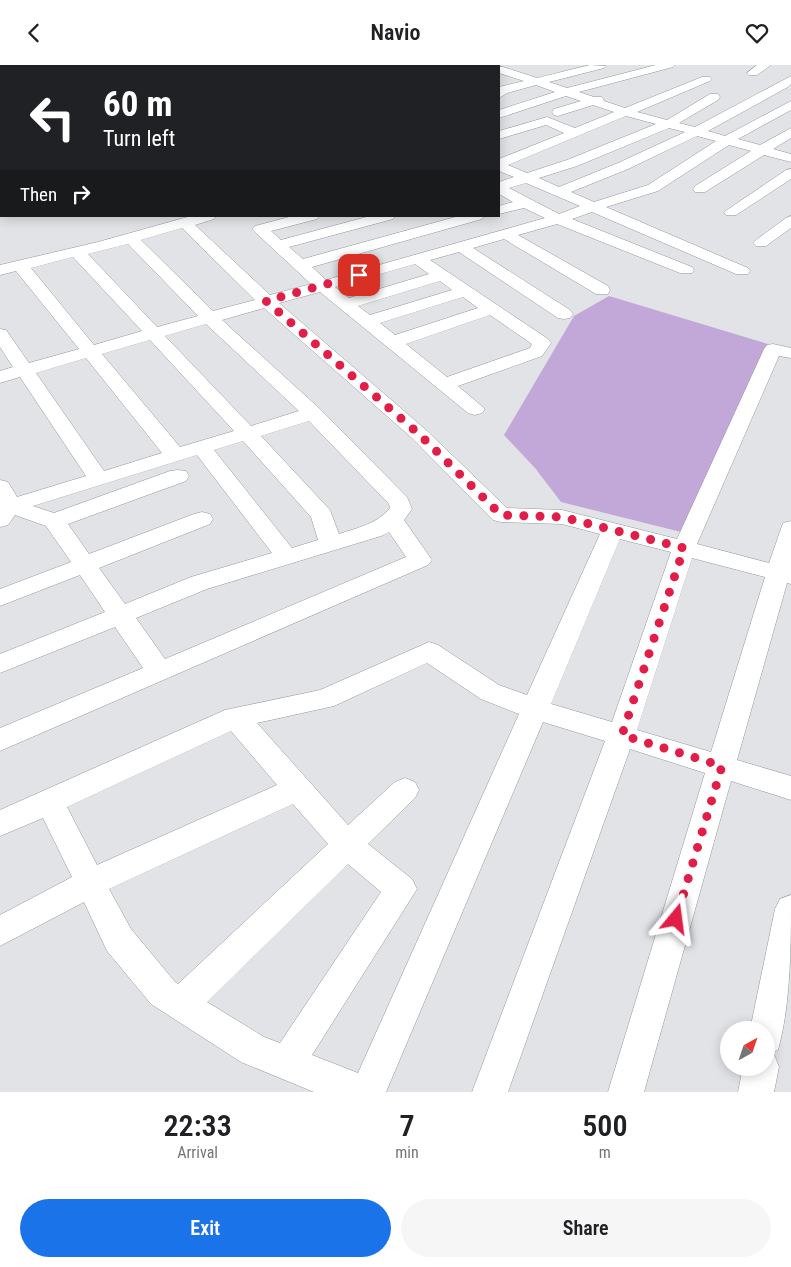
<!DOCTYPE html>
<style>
body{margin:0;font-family:"Roboto Condensed",sans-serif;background:#f6f6f6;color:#202124;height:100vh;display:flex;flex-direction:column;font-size:19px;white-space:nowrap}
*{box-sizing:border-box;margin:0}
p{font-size:16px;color:#757577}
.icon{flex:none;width:28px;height:28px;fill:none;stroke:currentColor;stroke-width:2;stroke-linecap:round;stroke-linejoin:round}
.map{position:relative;height:1027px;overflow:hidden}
.side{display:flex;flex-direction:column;background:#fff;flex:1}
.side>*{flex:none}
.top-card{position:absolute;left:0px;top:0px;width:500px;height:152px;box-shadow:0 2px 12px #0003;background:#202124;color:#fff;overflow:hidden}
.needle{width:32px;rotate:40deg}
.fabs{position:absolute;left:720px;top:956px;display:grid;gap:10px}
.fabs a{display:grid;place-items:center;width:55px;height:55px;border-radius:50%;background:#fff;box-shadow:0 2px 12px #0003;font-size:25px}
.pin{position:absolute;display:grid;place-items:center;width:42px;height:42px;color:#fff;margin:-21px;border-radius:10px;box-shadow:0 2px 8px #0006}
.me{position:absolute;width:55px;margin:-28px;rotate:16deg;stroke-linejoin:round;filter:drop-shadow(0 0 4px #0008)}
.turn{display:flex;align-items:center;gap:18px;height:105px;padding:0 20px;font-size:22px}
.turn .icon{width:65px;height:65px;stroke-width:2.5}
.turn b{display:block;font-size:35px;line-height:42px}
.then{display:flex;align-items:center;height:48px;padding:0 20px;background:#0003;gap:10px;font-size:19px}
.eta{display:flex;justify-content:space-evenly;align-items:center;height:85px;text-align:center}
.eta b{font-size:30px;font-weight:600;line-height:35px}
.button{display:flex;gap:10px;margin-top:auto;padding:10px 20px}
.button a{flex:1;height:58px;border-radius:30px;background:#1a73e8;color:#fff;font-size:20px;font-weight:600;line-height:58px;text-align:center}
.button a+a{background:#f6f6f6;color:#202124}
header{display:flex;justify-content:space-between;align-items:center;height:65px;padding:0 20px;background:#fff;font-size:22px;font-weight:600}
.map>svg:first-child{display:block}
.green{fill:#c2a8d8}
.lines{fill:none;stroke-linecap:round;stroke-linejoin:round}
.minor-casing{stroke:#95979a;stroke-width:1}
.minor{fill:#fff;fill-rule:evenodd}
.route{stroke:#e11d48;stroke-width:9;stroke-dasharray:0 16.2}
</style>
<header><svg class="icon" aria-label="back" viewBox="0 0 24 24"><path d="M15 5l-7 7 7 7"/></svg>Navio<svg class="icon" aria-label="heart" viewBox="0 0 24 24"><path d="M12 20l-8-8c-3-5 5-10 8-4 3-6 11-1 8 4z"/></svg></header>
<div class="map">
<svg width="791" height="1027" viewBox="0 0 791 1027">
<rect width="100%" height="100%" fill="#e1e3e7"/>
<path class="green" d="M 609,231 L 768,279 L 681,467 L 561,437 L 535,403 L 504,370 L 574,251 Z"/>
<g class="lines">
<defs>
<g id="minor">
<path d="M 69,0 L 84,0 L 85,1 L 70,1 Z"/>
<path d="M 590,0 L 606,1 L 604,3 L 549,17 L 567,23 L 656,0 L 675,0 L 673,2 L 579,27 L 594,32 L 602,32 L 604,36 L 625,43 L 702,12 L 710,12 L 712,14 L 710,16 L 637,47 L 667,55 L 710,29 L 718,29 L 720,32 L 718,35 L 679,58 L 695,62 L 791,11 L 791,19 L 788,22 L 708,66 L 725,71 L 791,36 L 791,45 L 738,74 L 760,80 L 791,63 L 791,73 L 773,84 L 791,89 L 791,97 L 764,90 L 705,127 L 695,127 L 693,124 L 695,121 L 751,86 L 729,80 L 658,126 L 606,142 L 748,203 L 750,206 L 748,209 L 736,209 L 592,147 L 572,154 L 692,202 L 694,205 L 692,208 L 680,208 L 557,159 L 518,170 L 608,221 L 610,225 L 608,229 L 596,229 L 504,174 L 473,183 L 570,245 L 573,249 L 570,253 L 564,254 L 558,253 L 459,187 L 430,195 L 548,274 L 551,278 L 542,291 L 458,321 L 485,344 L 482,348 L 475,350 L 468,348 L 320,227 L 279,238 L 426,365 L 507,443 L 562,445 L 677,474 L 764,284 L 767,280 L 773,279 L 791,283 L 791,293 L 779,291 L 697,479 L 769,498 L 783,458 L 791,456 L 791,519 L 787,518 L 737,695 L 791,711 L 791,735 L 731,716 L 644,1027 L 608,1027 L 705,708 L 630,684 L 508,1027 L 472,1027 L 605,676 L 543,657 L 386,1027 L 314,1027 L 241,997 L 151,939 L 107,886 L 84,837 L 0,881 L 0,850 L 72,812 L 43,753 L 0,771 L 0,745 L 225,645 L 320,625 L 429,577 L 438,580 L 499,620 L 527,630 L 600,469 L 562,459 L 501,457 L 493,455 L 412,373 L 264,243 L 222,255 L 320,344 L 407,432 L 412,444 L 404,455 L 432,495 L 428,500 L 0,686 L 0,663 L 143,603 L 115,562 L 0,608 L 0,589 L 105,547 L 80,510 L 0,541 L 0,524 L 71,497 L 46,461 L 15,450 L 8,460 L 0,462 L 0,415 L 8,417 L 17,432 L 86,411 L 20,312 L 0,318 L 0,306 L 13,302 L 0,282 L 0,264 L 6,265 L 29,298 L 79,284 L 16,206 L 0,210 L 0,200 L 98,177 L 191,151 L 216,151 L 214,154 L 195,160 L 270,230 L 311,219 L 255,167 L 252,164 L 255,161 L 293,151 L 319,151 L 317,154 L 271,166 L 281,175 L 370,151 L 395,151 L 393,154 L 289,182 L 303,194 L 459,151 L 484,151 L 482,154 L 312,202 L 326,215 L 545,153 L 524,143 L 499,149 L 499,141 L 513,137 L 499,129 L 499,117 L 514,112 L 499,106 L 499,94 L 564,68 L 546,60 L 499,74 L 499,66 L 547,52 L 575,63 L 614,47 L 593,40 L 558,51 L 554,50 L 552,47 L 554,44 L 581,36 L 566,31 L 499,53 L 499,45 L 555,27 L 536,20 L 507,28 L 499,33 L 499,22 L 524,16 L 499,8 L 499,1 L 496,1 L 503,2 L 537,13 ZM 626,51 L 656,59 L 567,95 L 527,108 L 508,100 ZM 669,63 L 685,67 L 618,98 L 559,122 L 539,113 L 577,101 ZM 697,71 L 716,76 L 648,120 L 594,137 L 571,127 L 628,104 ZM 526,118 L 580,141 L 559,149 L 509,123 ZM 182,163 L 255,235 L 213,246 L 141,175 ZM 128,179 L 198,251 L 157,262 L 88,189 ZM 73,192 L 142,266 L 94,280 L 31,203 ZM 415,199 L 429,209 L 349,233 L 335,222 ZM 440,216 L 452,225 L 370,250 L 358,241 ZM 463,232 L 478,243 L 395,270 L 380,258 ZM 490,250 L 532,279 L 530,283 L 447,312 L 406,279 ZM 206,259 L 299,346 L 251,361 L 165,271 ZM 150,275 L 234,366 L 180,382 L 102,289 ZM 86,293 L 162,388 L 104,406 L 36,308 ZM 309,356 L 389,439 L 390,443 C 377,459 357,463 339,469 L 330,445 L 261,371 ZM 243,376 L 311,452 L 318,475 L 292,483 L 214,385 ZM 197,390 L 272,488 L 191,512 L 125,539 L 99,503 L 210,459 L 213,454 L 210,449 L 202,447 L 194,449 L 89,489 L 68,459 L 186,416 L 189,411 L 186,406 L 178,405 L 170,406 L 54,448 L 33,441 ZM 389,467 L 406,492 L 165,594 L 136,553 L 207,524 L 381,471 ZM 620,474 L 671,487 L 612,657 L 551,639 ZM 692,493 L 765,512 L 711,687 L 637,665 ZM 427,598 L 481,634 L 519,649 L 358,1008 L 312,990 L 417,824 L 412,814 L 368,779 L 415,733 L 419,725 L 415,717 L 405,713 L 395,717 L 348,760 L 257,658 L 334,641 ZM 231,666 L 277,720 L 97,800 L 67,742 ZM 293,739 L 328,779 L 178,919 L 175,917 L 131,864 L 109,824 ZM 348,799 L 381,827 L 280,978 L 264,972 L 207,937 Z"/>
<path d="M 757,0 L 771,0 L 757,10 L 749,10 L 747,8 Z"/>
<path d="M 0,18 L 1,19 L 1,26 L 0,26 Z"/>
<rect x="0" y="46" width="1" height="8"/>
<rect x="0" y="64" width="1" height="10"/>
<rect x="0" y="94" width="1" height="8"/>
<path d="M 791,104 L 791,114 L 736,150 L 726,150 L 724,147 L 786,105 Z"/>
<path d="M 791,151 L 791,163 L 766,181 L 756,181 L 753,178 L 756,175 L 786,153 Z"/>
<path d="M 791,830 C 791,880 791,938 778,985 L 771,988 L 774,989 L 779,1002 L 774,1027 L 738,1027 L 743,1002 L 766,1002 L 766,965 L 750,965 L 775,844 L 780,834 Z"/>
</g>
</defs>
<use href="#minor" class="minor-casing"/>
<use href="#minor" class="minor"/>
</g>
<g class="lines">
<path class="route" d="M 359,210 L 266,236 L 419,369 L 501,450 L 562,452 L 684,483 L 622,670 L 722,701 L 676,854"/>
</g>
</svg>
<div class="fabs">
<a><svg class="needle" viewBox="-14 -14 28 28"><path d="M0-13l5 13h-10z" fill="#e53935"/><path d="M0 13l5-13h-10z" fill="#757577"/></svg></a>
</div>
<div class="pin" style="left:359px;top:210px;background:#d93025"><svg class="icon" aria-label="arrive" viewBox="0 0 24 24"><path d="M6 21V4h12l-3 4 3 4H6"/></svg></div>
<svg class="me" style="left:676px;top:854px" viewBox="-20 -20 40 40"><path d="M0-17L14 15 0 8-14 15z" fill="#e11d48" stroke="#fff" stroke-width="4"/></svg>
<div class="top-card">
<div class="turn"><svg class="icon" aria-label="left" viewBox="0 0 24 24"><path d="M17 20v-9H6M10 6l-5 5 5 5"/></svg><div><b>60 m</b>Turn left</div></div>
<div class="then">Then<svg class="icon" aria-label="right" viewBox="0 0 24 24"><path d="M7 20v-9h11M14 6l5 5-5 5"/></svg></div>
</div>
</div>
<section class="side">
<div class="eta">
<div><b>22:33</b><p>Arrival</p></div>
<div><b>7</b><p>min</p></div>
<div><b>500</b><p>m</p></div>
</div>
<div class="button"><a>Exit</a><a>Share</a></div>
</section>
